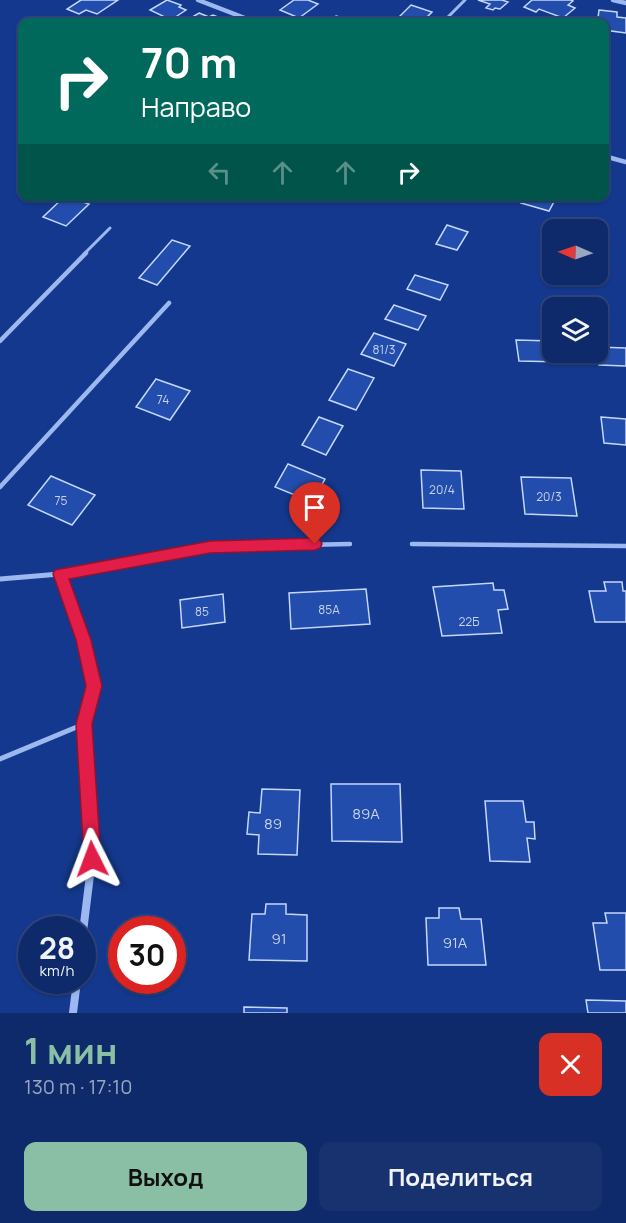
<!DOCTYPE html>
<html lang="ru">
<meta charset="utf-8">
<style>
body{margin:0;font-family:Manrope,sans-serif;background:#183270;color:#f1f3f6;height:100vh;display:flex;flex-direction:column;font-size:22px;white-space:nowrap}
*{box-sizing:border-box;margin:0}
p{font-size:20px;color:#9ba7c1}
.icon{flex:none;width:33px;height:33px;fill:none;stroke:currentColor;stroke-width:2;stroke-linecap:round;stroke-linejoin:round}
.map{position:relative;height:1013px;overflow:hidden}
.side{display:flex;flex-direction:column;background:#0f2a6a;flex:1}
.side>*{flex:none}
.guide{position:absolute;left:18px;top:18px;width:591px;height:183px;border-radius:12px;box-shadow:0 2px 4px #0004,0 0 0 2px #2f467e;background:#00695c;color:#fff;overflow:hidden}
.needle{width:39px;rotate:272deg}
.controls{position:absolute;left:542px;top:219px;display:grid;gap:12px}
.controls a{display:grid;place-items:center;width:66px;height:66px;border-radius:12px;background:#0f2a6a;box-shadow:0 2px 4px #0004,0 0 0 2px #2f467e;font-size:30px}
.speed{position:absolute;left:18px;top:916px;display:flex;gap:12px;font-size:30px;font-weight:700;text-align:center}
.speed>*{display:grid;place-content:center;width:78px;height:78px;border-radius:50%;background:#0f2a6a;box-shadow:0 2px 4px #0004,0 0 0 2px #2f467e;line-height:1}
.speed small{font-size:15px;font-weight:400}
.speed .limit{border:9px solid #d22;background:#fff;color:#111}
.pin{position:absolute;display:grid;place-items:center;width:51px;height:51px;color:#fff;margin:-62px -26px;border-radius:50% 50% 50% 0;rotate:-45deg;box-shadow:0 0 6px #0007}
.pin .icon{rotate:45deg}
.me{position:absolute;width:66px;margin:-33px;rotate:357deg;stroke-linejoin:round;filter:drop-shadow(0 0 4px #0008)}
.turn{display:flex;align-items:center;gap:21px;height:126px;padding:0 24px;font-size:27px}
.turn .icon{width:78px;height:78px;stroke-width:2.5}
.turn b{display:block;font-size:42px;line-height:51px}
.lanes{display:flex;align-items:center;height:57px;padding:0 24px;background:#0003;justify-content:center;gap:30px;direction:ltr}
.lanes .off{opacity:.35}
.round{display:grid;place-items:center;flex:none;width:63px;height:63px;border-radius:12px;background:#183270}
.summary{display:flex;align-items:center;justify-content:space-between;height:102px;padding:0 24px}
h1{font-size:36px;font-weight:700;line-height:45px;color:#8abfa5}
.button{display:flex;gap:12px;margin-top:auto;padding:12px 24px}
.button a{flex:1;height:69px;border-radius:12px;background:#8abfa5;color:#111;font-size:24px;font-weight:700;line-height:69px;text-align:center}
.button a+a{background:#183270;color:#f1f3f6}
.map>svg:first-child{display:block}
.building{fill:#224dac;stroke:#c4d6fc;stroke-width:1.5}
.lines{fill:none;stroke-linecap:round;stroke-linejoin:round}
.lane-far2{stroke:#9db8f0;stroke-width:3}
.lane-far1{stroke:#9db8f0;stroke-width:4.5}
.lane{stroke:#9db8f0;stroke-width:5}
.street-far2{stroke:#9db8f0;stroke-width:4.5}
.street-far1{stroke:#9db8f0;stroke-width:5}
.street{stroke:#9db8f0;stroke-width:8}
.route{fill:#e11d48;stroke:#92132f;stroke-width:1.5}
.labels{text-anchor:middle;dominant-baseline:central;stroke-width:6;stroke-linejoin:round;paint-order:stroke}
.number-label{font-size:12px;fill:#c8d2ea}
.near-number-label{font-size:15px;fill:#c8d2ea}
</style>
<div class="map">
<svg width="626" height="1013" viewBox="0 0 626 1013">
<rect width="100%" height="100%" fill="#14388d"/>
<g class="building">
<path d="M 81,0 L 118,0 L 97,14 L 86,10 L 79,14 L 67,9 Z"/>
<path d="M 167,0 L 181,5 L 179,7 L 186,10 L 171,20 L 150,10 Z"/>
<path d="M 294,0 L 308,0 L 318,4 L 299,18 L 280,10 Z"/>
<path d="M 478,0 L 502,0 L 508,2 L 500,9 L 495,8 L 493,10 L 486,8 L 490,4 Z"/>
<path d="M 532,0 L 571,0 L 573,1 L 568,5 L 575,8 L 563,18 L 539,9 L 536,12 L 524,7 Z"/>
<path d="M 411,5 L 432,12 L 422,22 L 399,17 Z"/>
<path d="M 599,10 L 617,12 L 617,17 L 626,18 L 626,33 L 604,30 L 604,22 L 594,22 L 594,17 L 598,18 Z"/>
<path d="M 199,13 L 209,17 L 213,15 L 228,21 L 184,22 Z"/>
<path d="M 336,16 L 356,22 L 329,22 Z"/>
<path d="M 65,196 L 89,204 L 66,226 L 43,217 Z"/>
<path d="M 524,196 L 557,196 L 549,211 L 521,203 Z"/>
<path d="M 447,225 L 468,232 L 457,250 L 436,244 Z"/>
<path d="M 172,240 L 190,246 L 157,285 L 139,278 Z"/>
<path d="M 415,275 L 448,285 L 440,300 L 407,289 Z"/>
<path d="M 394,305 L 426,316 L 418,330 L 385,319 Z"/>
<path d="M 374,333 L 406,344 L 394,366 L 361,354 Z"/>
<path d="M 516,340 L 552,341 L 552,352 L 563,352 L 564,362 L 519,361 Z"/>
<path d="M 597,347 L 626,348 L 626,366 L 599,365 Z"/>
<path d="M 348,369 L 374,378 L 356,410 L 329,400 Z"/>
<path d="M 156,379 L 190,391 L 170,420 L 136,407 Z"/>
<path d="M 319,417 L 343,426 L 326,455 L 302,445 Z"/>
<path d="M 601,417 L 626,419 L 626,445 L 604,443 Z"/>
<path d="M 288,464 L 325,479 L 312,502 L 275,487 Z"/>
<path d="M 421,470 L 461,471 L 464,509 L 423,508 Z"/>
<path d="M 51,476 L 95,495 L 72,525 L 28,505 Z"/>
<path d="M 521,477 L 571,478 L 577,516 L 525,514 Z"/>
<path d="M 604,582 L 622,582 L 623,591 L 626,591 L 626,622 L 595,622 L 589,591 L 606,591 Z"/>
<path d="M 493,583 L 494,590 L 504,590 L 508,609 L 498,610 L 502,633 L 442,636 L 433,587 Z"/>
<path d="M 366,589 L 370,624 L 291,629 L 289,593 Z"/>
<path d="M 223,594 L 225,622 L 182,628 L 180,600 Z"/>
<path d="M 331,784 L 400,784 L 402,842 L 332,841 Z"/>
<path d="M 262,789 L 300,790 L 297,855 L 258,854 L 259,835 L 247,834 L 249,812 L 260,813 Z"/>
<path d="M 485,801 L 523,801 L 526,822 L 534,822 L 535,839 L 527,838 L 530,862 L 490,861 Z"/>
<path d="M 266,904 L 286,904 L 286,914 L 307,915 L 307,961 L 249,960 L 252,914 L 265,914 Z"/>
<path d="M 439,908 L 459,908 L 461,919 L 481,919 L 486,965 L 428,965 L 426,918 L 439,918 Z"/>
<path d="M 605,913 L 626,913 L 626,970 L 600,970 L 593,923 L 607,923 Z"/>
<path d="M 586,1000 L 626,1001 L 626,1013 L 588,1013 Z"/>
<path d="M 244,1007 L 287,1008 L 287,1013 L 244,1013 Z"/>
</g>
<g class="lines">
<g class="lane-far2">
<path d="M 443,22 L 465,0"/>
<path d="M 84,254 L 110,228"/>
</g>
<g class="lane-far1">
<path d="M 0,341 L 86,253"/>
<path d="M 0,487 L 169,303"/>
<path d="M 412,544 L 626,546"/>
<path d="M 60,574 L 210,547 L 350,544"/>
</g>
<path class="lane" d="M 0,759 L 84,724"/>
<g class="street-far2">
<path d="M 198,0 L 255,22"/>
<path d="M 613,0 L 626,3"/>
<path d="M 604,156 L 626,162"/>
</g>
<path class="street-far1" d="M 0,579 L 60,574 L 64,584"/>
<g class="street">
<path d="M 63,583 L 84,640 L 94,686 L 84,724 L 92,859 L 82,940"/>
<path d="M 73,1013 L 77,981"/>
</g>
</g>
<path class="route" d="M 315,538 L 320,540 L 322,544 L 320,548 L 315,550 L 210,553 L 69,579 L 91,640 L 102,686 L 92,724 L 101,859 L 98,865 L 92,867 L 86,865 L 84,859 L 76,724 L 86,686 L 76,640 L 53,574 L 55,570 L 210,541 Z"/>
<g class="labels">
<g class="number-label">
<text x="384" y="349">81/3</text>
<text x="163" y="399">74</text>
<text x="442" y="489">20/4</text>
<text x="549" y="496">20/3</text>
<text x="61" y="500">75</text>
<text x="329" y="609">85А</text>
<text x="202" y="611">85</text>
<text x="469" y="621">22Б</text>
</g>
<g class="near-number-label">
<text x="366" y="813">89А</text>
<text x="273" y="823">89</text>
<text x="279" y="938">91</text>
<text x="455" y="942">91А</text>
</g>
</g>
</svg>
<div class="controls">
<a><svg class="needle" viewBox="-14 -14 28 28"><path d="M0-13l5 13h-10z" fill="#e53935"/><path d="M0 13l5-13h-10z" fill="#9ba7c1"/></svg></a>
<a><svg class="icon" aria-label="layers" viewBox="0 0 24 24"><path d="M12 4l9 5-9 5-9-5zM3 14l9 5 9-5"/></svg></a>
</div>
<div class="speed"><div>28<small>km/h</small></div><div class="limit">30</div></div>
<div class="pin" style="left:315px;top:544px;background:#d93025"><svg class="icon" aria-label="arrive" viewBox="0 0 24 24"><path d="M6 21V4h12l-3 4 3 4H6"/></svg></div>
<svg class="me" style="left:92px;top:859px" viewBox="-20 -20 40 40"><path d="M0-17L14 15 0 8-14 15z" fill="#e11d48" stroke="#fff" stroke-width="4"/></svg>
<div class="guide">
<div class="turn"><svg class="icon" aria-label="right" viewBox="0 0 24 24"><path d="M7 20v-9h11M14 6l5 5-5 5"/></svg><div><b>70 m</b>Направо</div></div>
<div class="lanes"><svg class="icon off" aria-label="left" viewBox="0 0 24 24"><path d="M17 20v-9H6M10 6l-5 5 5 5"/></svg><svg class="icon off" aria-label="ahead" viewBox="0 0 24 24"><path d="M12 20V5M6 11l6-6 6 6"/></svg><svg class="icon off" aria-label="ahead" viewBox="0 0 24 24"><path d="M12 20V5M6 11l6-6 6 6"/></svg><svg class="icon" aria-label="right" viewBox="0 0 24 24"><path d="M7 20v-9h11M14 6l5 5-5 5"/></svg></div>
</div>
</div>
<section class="side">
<div class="summary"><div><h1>1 мин</h1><p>130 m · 17:10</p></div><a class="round" style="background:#d93025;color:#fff"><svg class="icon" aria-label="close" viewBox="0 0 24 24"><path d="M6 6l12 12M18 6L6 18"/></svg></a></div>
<div class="button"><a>Выход</a><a>Поделиться</a></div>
</section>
